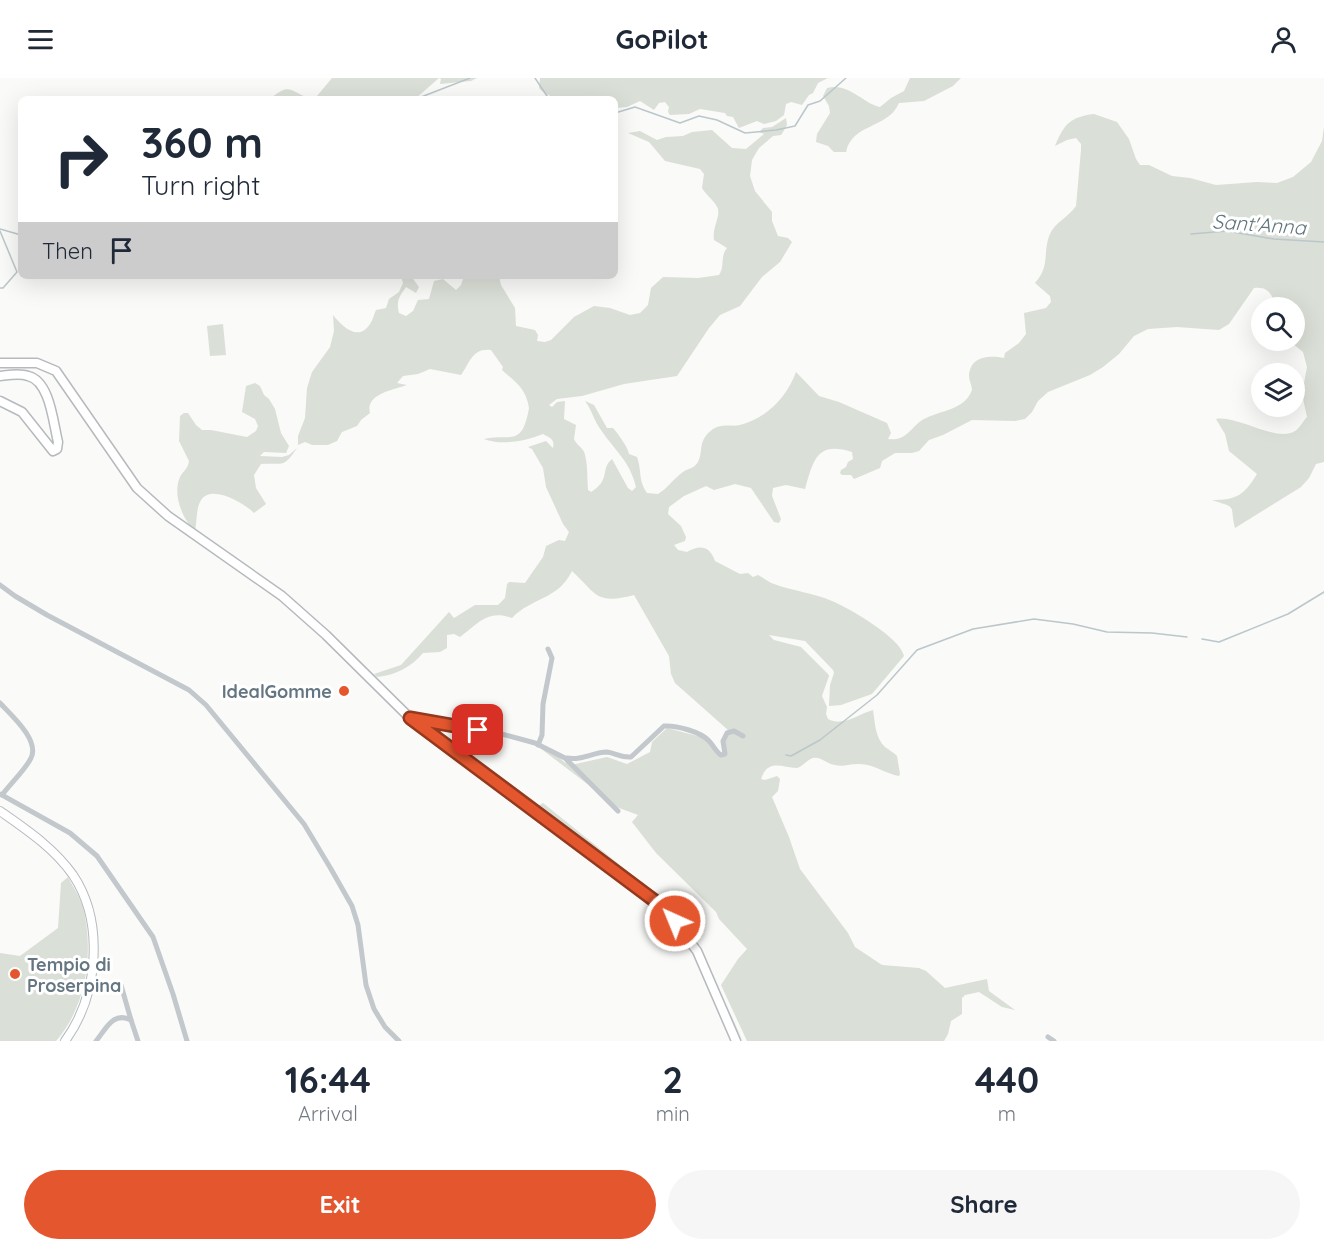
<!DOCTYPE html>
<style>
body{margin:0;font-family:Quicksand,sans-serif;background:#f6f6f7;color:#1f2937;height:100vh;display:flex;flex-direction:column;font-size:22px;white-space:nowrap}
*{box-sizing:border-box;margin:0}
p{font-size:20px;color:#747a83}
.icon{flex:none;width:33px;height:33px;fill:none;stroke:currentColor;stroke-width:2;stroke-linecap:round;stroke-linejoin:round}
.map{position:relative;height:963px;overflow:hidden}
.side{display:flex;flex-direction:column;background:#fff;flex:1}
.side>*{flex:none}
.guide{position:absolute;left:18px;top:18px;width:600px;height:183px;border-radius:9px;box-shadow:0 6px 24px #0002;background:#fff;color:#1f2937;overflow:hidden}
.buttons{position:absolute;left:1251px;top:219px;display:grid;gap:12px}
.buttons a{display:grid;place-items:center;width:54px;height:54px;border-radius:50%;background:#fff;box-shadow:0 6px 24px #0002;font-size:30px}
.pin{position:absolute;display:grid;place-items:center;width:51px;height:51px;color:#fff;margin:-26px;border-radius:12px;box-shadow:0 3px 9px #0006}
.me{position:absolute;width:66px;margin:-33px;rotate:316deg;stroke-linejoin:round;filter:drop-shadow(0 0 4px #0008)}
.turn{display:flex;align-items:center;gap:21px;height:126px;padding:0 24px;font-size:27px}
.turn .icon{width:78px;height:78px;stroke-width:2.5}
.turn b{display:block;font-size:42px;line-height:51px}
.then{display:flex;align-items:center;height:57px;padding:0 24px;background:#0003;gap:12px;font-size:22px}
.eta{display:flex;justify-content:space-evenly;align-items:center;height:102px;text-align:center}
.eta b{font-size:36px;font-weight:700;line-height:42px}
.button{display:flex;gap:12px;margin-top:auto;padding:12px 24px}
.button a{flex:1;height:69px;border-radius:36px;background:#e4572e;color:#fff;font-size:24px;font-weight:700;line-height:69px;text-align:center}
.button a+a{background:#f6f6f7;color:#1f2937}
header{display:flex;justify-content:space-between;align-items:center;height:78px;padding:0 24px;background:#fff;font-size:27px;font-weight:700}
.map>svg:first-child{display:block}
.green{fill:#dadfd7}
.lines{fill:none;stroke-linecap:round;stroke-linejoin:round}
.stream{stroke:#bbc7cb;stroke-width:1.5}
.secondary-casing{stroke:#b3babf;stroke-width:10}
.primary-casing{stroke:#b5babe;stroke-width:11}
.minor{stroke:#c3c8cc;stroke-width:5}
.secondary{stroke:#fff;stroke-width:8}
.primary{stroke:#fff;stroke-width:8}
.route-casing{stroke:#94391e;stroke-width:15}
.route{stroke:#e4572e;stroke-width:10}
.poi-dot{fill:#e4572e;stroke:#fff;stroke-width:2}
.labels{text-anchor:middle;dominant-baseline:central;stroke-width:6;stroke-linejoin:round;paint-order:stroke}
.poi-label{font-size:18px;font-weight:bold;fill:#657683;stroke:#fff;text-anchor:end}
.water-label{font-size:20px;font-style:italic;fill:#60757c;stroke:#fff}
</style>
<header><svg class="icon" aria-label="menu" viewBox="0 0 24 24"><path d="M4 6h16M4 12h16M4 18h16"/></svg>GoPilot<svg class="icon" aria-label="person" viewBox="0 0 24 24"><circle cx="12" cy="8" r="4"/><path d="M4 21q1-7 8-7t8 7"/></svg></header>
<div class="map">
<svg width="1324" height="963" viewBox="0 0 1324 963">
<rect width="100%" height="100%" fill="#fafaf8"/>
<g class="green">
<path d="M 332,0 L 477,0 L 471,3 L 440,6 L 441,1 L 439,0 L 415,21 L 270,21 C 289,5 289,12 308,20 L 317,18 Z"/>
<path d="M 540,0 L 828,0 L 818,5 L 813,15 L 809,17 L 802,27 L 791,24 L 786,26 L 784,37 L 776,43 L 764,46 L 757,43 L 739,50 L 733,39 L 727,38 L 725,35 L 700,31 L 689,36 L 670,37 L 668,34 L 669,29 L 665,24 L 659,25 L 654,32 L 640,23 L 627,29 L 615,30 L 615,21 C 594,21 553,28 539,10 Z"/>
<path d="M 910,0 L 961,0 L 953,8 L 924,23 L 899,25 C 888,51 852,45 846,74 L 834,74 L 828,68 L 816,64 L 817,56 L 830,35 L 829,28 L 823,18 L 827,10 C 848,4 861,24 880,29 L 891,20 L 904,13 Z"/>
<path d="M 1094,36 L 1117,44 L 1129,61 L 1136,81 L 1140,87 L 1149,87 L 1172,98 L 1190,100 L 1216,107 L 1257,104 L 1277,105 L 1293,99 L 1311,84 L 1322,63 L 1324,49 L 1324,384 L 1316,386 L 1309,400 L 1301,409 L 1235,450 C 1229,426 1239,431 1212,422 C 1237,422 1244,417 1257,396 L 1229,373 L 1225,356 L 1216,341 C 1238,337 1276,365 1295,353 C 1300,350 1303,343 1307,339 L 1302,316 L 1307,289 L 1303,274 L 1292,265 L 1274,263 L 1294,262 L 1294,230 L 1274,229 C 1274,217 1268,208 1254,210 L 1229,246 L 1219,252 L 1177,249 L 1148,251 L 1134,258 L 1119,276 L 1103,289 L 1090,297 L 1048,314 L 1038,323 L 1032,334 L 1025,341 L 1015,343 L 972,342 L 943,357 L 929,362 L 919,373 L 912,375 L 895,375 L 882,383 L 880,390 L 854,401 L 851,397 L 842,397 L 840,395 L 841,392 L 846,389 L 848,384 L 853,381 L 852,374 C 816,362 813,384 805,411 L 786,407 L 773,410 L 772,418 L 781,441 L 779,445 L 774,444 L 751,410 L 735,406 L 714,412 L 706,408 L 684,418 L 669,429 L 668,436 L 681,448 L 686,459 L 685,463 L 674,467 L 678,472 L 687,474 C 700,466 710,468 715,483 L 740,496 L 748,495 L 753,499 L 758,497 C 764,500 768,504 774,506 C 793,513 814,515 832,523 C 849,530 901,560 904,578 L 872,616 L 841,627 L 829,628 L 830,607 L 834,595 L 833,592 L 805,563 L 769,557 L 774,562 L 801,569 L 828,596 L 829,598 L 822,618 L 827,629 L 826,636 L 828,641 C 844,649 858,636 873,632 C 875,644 875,660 885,669 C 889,672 893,674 897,678 L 900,696 L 899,698 C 886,696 872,685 858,686 C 849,686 844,689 835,687 C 827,686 821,678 813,680 C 807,682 803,688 797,690 C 782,690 768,680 761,701 L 765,702 L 777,698 L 780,701 L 778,713 L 772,719 L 789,759 L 800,791 L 848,855 L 855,869 L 882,887 L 919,890 L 926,893 L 945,910 L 987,901 L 989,913 L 1015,932 L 1002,929 L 979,914 L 965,917 L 962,920 L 962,936 L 951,943 L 948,956 L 944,963 L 747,963 L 721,907 L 738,881 L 747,871 L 719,841 L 716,834 L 656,775 L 632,744 L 638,737 L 619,730 L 540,670 L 555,675 L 564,684 L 571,687 L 607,679 L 627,686 L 650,674 L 652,664 L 667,650 L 701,659 L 722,676 L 722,663 L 728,652 L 675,605 L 671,596 L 669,578 L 634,517 C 595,527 597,516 572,493 C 558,522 532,519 512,540 C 487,531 478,546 460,559 L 454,556 L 447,557 L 447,570 L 440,574 L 423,575 C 411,589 396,597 377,599 L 374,596 L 401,587 L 449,534 L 454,540 L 475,527 L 498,527 L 505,520 L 507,506 L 509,504 L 525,505 L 543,479 L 546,468 L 559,462 L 565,463 L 569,454 L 563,446 L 546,409 L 543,390 L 532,371 L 528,369 L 546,363 L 553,370 C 555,361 550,360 543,356 C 525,363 502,368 484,361 C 511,355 522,370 529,330 C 526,310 515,304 502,292 L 503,289 L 491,272 C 472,270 470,285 461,297 L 430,291 L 418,296 L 403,298 L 397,305 L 407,307 C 393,312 365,316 370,335 L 361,342 L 357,348 L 342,354 L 337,363 L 328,367 L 312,367 L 305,364 L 298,367 L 298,358 L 305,340 L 307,310 L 312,294 L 330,269 L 334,253 L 333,237 C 341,247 358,265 370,246 C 373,242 374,236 376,232 L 386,230 L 389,221 L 399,214 L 403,205 L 401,198 L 411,198 L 419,209 L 416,215 L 406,209 C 399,219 396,223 399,235 L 406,238 L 413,233 L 418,222 L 429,221 L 434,203 L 443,201 L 456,212 L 461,207 L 464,198 L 499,198 L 501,207 L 515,230 L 516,248 L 535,252 L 538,257 L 537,263 L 545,264 L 551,262 L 574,239 L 594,228 L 610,230 L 630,237 L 640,235 L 648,227 L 651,210 L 663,199 L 698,200 L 719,197 C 725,189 720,178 727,170 L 714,162 C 712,150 720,140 718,131 C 716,124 706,117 702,110 L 704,96 L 700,91 L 665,83 L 649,64 L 628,55 L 640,53 L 657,62 L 666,59 L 683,58 L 692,54 L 712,52 L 732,70 L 746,71 L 764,56 L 759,54 L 763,50 L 772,49 L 786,40 L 787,47 L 783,54 L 781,57 L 773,58 L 759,70 L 752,82 L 750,98 L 755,113 L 772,134 L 772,143 L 778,158 L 788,160 L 792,164 L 780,184 L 762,199 L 740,228 L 720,237 L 709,250 L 677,298 L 624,306 L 582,318 L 557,321 L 549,327 L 552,329 L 557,324 L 565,323 L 564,341 L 576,347 L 574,361 C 577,368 584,370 585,377 C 588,389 587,400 588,412 L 591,414 C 611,402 600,391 612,381 L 628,410 L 632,413 L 636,409 C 630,383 615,373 601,352 C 594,343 592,332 585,323 L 594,327 L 607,350 L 613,350 C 618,356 628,369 629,376 L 637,379 C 642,393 638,402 647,415 L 658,416 C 668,410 674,400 683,394 C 688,390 694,391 698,384 C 704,372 697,363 713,351 C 722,345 731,349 740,347 C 767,340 787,319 796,294 L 819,318 L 839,324 L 887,345 L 891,355 L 888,361 C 907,364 911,348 924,341 C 941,332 965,332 972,312 C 972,307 969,303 969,298 C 970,278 989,277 1004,280 L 1005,275 L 1019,265 L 1026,256 L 1024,235 L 1046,230 L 1051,224 L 1050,218 L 1035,205 C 1051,187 1042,175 1050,156 C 1055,144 1069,139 1076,128 L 1081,72 L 1081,66 L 1076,60 L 1067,62 L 1055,68 C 1064,46 1070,39 1094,36 Z"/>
<path d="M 223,246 L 226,277 L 210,278 L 207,248 Z"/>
<path d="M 255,305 L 260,308 L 264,317 L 269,321 L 275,331 L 281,355 L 289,368 L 286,375 L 264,374 L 260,378 L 282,379 L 289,377 L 297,370 C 282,392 283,384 261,386 L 254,397 L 256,410 L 266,426 L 254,435 C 244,425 209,404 200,424 C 196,432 197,444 195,453 C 183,442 172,417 180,399 C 183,393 188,391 189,383 L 179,363 L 180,338 L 184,335 L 188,335 L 196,347 L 202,352 L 211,352 L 247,359 L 256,353 L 258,348 L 255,341 L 242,334 L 246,308 Z"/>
<path d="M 543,725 L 646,808 L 678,842 L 685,851 L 713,899 L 743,963 L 716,910 L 676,843 L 566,753 L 568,751 L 538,728 Z"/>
<path d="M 68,799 C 73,809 80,819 83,829 C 94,873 87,928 56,963 L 0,963 L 0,875 L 20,878 L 58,850 L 61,805 Z"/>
</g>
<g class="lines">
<g class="stream">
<path d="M 535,0 L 549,21"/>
<path d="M 416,21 L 470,0"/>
<path d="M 615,35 L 635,29 L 680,45 L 699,38 L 717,42 L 745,55 L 776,52 L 795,48 L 808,27 L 820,23 L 846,0"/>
<path d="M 0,151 L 21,157"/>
<path d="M 0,153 L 17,194 L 3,210 L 0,210"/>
<path d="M 1191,156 L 1227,153 L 1274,161 L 1324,164"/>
<path d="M 1202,561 L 1219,564 L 1288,536 L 1324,514"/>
<path d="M 786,677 L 791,678 L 820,662 L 877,617 L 917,572 L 973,551 L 1034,541 L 1073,546 L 1107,554 L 1152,555 L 1187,559"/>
</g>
<defs>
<path id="secondary" d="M 0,733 C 27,752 54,770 73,797 C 105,845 98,918 65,963"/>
<g id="primary">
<path d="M 0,285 L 37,285 L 56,293 L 137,410 L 168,438 L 282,518 L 326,557 L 410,640 L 663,829 L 697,873 L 736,963"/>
<path d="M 0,298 C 9,297 20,295 28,298 C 50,303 53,344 58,364 L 57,371 L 53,373 L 22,334 L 0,323"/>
</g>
</defs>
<use href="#secondary" class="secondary-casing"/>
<use href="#primary" class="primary-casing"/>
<g class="minor">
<path d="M 0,507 L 15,518 L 47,537 L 189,612 L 206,627 L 304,746 L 331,791 L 352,828 L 358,847 L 366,907 L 374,931 L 385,949 L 399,963"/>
<path d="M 0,625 C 11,637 40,662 31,680 C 26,691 10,706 2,717"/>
<path d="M 412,640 L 498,655 L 535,665 L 565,680 L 618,733"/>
<path d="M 538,667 L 542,657 L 543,626 L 552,580 L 548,571"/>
<path d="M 567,680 C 582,683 593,674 607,674 C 616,675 621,680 631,679 L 664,648 C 676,647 701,654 709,663 C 714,668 716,674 721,677 L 725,676 L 723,663 L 727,655 L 734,653 L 743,658"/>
<path d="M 0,716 L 70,755 L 97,778 L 153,859 L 173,916 L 187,963"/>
<path d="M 121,907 L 131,942"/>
<path d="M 1048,959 L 1054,963"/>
<path d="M 96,963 C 106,951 113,933 131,942 L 138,963"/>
</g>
<use href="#secondary" class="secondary"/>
<use href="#primary" class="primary"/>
</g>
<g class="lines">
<defs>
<path id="route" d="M 478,652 L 410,640 L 663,829 L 675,843"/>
</defs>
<use href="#route" class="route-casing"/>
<use href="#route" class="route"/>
</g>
<g class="poi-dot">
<circle cx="344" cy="613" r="6"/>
<circle cx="15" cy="896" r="6"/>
</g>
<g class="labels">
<g class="poi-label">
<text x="332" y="613">IdealGomme</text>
<text x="27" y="886" text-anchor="start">Tempio di<tspan x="27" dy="21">Proserpina</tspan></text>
</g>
<g class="water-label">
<text transform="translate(1259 146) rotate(4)">Sant'Anna</text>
</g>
</g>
</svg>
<div class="buttons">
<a><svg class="icon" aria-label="search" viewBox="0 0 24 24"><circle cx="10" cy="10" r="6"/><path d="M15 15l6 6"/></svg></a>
<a><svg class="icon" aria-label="layers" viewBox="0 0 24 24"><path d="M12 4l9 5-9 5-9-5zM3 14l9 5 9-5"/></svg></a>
</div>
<div class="pin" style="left:478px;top:652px;background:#d93025"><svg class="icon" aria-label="arrive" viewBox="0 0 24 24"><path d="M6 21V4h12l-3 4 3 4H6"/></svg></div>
<svg class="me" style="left:675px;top:843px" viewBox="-20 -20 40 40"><circle r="17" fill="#e4572e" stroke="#fff" stroke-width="3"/><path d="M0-11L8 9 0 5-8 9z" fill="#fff"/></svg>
<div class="guide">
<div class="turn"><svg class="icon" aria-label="right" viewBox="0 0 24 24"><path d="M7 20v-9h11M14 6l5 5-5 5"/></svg><div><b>360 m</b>Turn right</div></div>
<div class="then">Then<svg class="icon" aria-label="arrive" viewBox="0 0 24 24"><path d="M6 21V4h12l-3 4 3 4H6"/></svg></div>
</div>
</div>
<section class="side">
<div class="eta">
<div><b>16:44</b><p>Arrival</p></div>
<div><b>2</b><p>min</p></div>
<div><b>440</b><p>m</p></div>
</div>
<div class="button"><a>Exit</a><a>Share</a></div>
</section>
